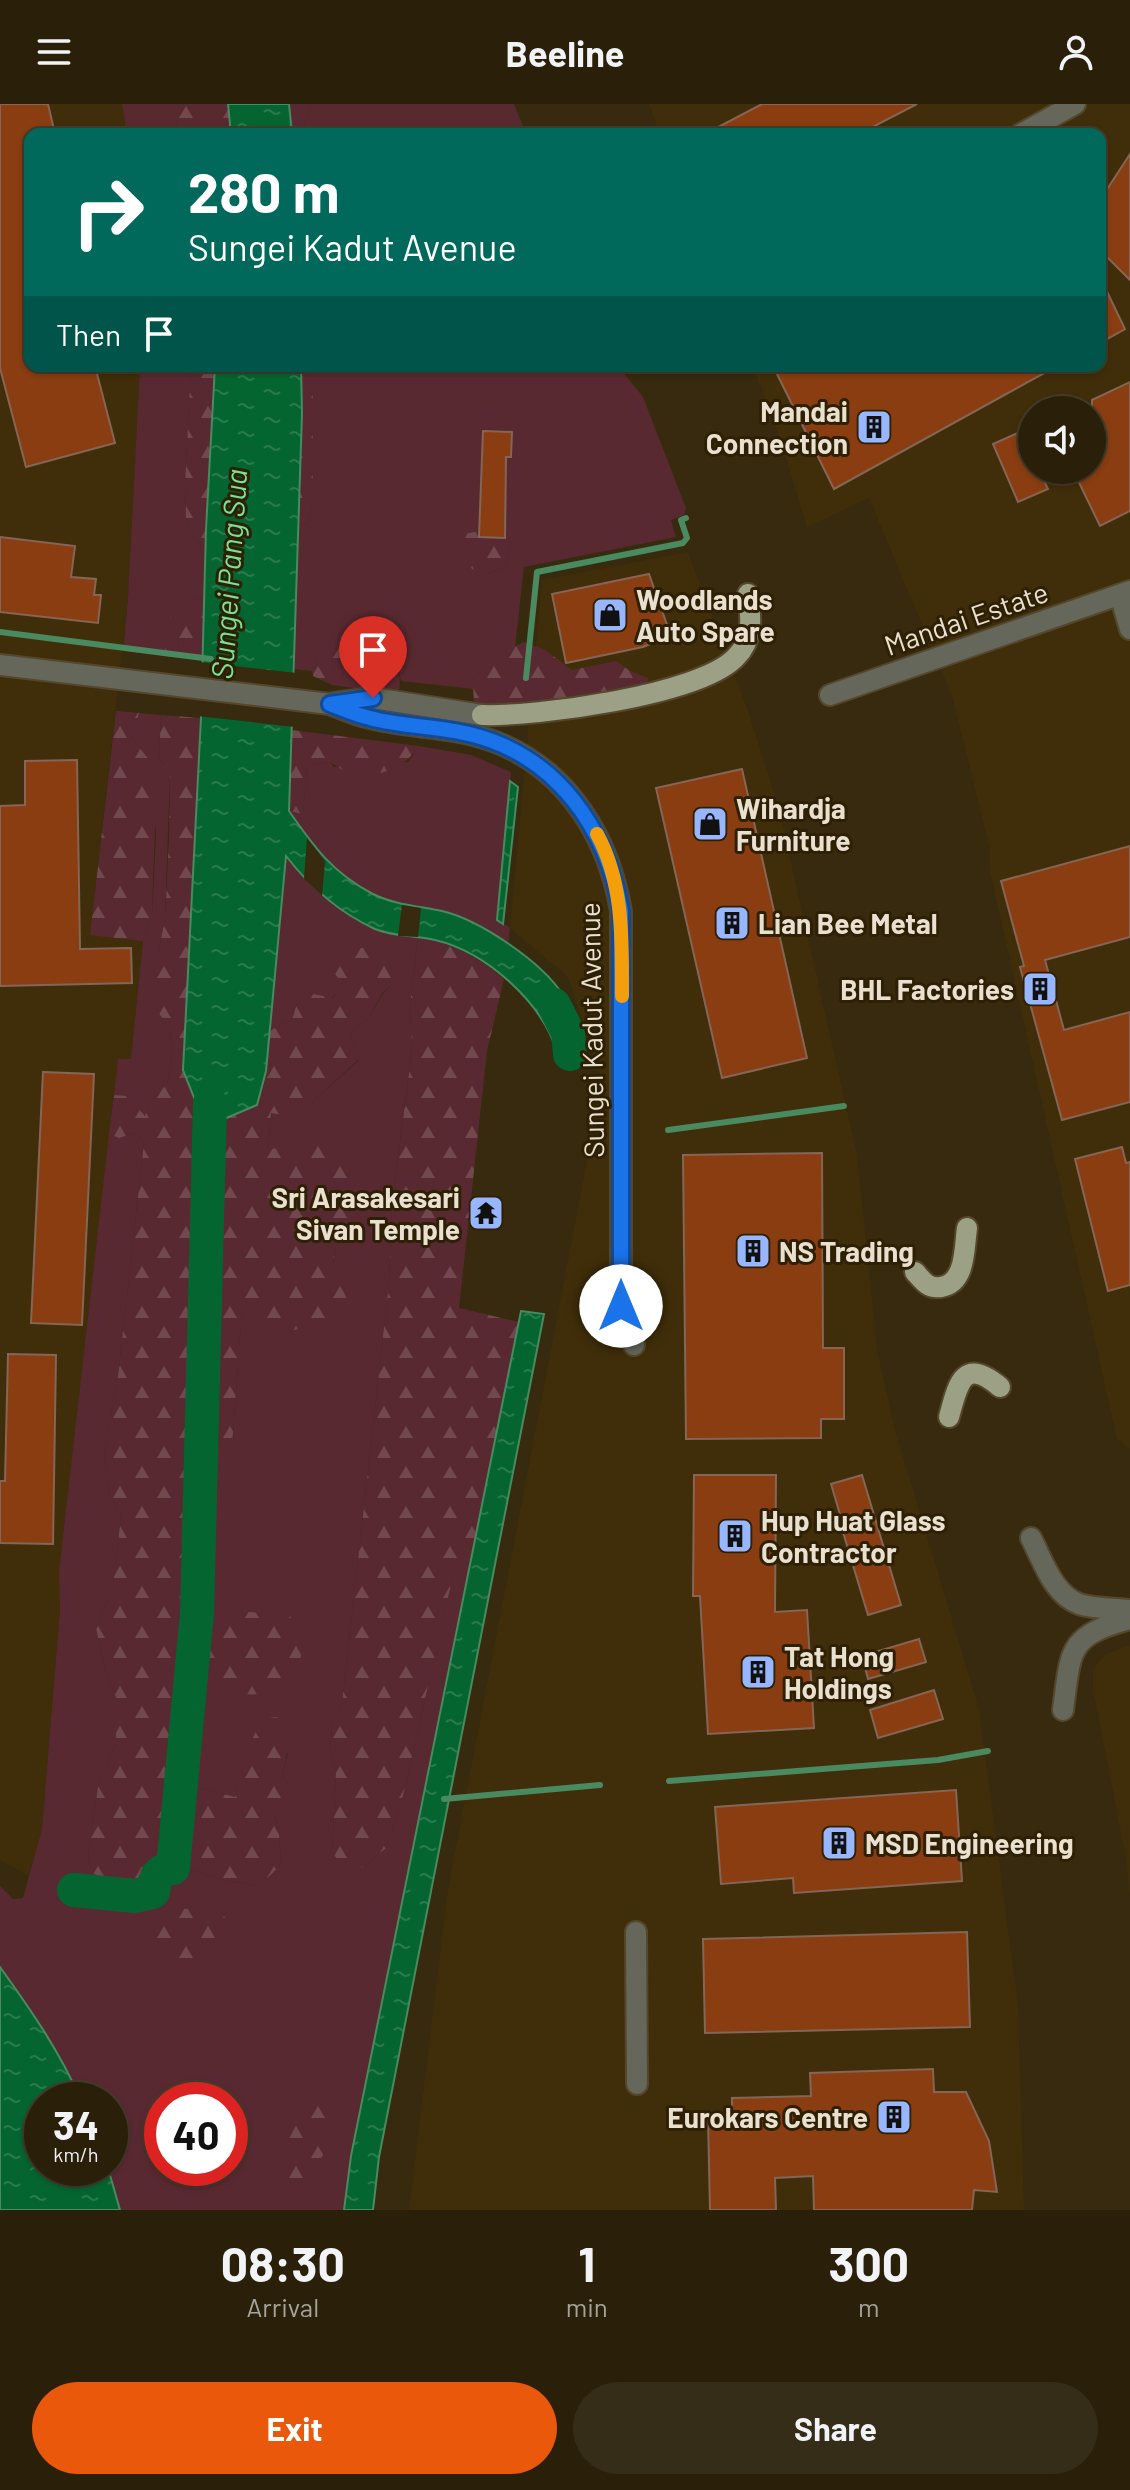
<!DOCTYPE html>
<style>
body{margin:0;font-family:Barlow,sans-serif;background:#362d18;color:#f1f3f6;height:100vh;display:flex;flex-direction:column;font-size:30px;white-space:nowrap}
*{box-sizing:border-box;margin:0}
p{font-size:26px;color:#a5a39c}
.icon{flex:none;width:44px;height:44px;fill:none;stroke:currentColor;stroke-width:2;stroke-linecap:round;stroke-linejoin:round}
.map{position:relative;height:2106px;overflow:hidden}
.side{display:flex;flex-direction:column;background:#2a200a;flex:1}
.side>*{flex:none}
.banner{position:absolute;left:24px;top:24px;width:1082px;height:244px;border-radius:16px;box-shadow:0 2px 6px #0004,0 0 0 2px #463e2b;background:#00695c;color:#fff;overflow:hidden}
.tools{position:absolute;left:1018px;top:292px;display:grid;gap:16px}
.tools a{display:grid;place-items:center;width:88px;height:88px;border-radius:50%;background:#2a200a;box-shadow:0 2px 6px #0004,0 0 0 2px #463e2b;font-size:40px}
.speed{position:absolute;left:24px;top:1978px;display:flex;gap:16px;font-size:40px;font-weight:700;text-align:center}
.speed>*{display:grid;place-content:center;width:104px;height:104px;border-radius:50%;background:#2a200a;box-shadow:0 2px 6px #0004,0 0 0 2px #463e2b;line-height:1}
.speed small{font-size:20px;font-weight:400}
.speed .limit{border:12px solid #d22;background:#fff;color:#111}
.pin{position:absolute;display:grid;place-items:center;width:68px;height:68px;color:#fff;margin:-82px -34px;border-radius:50% 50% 50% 0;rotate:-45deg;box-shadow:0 0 8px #0007}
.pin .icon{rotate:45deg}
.me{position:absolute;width:88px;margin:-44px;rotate:0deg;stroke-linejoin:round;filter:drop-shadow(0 0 6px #0008)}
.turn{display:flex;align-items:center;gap:28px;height:168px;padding:0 32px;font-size:36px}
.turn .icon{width:104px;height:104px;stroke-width:2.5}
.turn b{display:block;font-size:56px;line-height:68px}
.then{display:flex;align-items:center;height:76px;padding:0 32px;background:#0003;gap:16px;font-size:30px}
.eta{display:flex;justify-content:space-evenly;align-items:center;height:136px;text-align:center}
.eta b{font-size:48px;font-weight:700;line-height:56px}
.action{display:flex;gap:16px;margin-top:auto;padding:16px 32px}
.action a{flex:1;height:92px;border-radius:48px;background:#ea580c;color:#fff;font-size:32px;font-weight:700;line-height:92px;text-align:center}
.action a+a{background:#362d18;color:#f1f3f6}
header{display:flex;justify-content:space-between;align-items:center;height:104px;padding:0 32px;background:#2a200a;font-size:36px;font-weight:700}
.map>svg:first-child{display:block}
.built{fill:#402e0a;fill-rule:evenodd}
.grass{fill:#592931;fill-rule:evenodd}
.forest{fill:url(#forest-firs)}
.water{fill:url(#water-ripples);stroke:#498a60;stroke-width:2}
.pier{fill:#382a0e}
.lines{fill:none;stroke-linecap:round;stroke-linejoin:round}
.stream{stroke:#498a60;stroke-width:6}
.river{stroke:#056530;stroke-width:34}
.building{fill:#893d11;stroke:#846556;stroke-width:2}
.minor-casing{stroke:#54472d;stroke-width:24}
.major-casing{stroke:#54472d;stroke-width:24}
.minor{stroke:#646759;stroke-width:20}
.major{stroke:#9ca185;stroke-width:20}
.route-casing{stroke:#114b97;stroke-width:20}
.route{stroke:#1a73e8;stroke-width:14}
.slow{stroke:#f59e0b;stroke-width:14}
.labels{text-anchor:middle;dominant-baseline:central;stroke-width:6;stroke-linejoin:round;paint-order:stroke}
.poi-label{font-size:28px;font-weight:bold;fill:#e9e0d0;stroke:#2e2004;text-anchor:start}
.street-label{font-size:28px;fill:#e9e0d0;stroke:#2e2004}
.water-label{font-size:30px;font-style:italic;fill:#78e397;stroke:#2e2004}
</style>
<header><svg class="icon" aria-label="menu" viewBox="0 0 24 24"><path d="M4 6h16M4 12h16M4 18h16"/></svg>Beeline<svg class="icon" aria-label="person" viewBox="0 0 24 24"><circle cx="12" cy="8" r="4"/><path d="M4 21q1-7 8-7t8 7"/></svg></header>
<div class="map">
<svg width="1130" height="2106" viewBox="0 0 1130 2106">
<defs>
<pattern id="forest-firs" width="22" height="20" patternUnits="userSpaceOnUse" patternTransform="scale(2)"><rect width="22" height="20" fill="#592931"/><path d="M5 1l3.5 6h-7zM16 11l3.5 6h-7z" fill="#71484e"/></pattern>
<pattern id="water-ripples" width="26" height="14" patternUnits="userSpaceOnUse" patternTransform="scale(2)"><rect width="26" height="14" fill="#056530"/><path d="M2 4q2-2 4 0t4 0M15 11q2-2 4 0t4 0" fill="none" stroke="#297b4d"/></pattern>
</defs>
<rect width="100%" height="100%" fill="#382a0e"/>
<g class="built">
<path d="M 0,0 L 122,0 L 127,30 L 30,30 L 30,262 L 140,262 L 128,494 L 90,830 L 143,837 L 131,956 L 118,955 L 59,1467 L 60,1507 L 42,1725 L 29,1772 L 0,1756 Z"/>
<path d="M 649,0 L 1130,0 L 1130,1345 L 1117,1335 L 990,767 L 990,745 L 952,592 L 869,394 L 807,423 L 778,329 L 753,262 L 1100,262 L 1100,30 L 660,30 ZM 1032,306 L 1092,306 L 1092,366 L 1032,366 Z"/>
<path d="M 688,448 L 748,607 L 778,701 L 857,1051 L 877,1245 L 895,1326 L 979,1605 L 1018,1902 L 1024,2106 L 409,2106 L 448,1785 L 591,1036 L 600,969 L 568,873 L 510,824 L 542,476 Z"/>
<path d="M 1126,1542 L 1130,1542 L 1130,1791 L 1126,1754 L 1093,1585 L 1093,1565 L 1105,1551 Z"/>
</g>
<g class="grass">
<path d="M 122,0 L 178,0 L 176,30 L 127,30 Z"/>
<path d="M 312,0 L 514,0 L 526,30 L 305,30 L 304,20 Z"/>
<path d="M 140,262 L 191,262 L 185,379 L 186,414 L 194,435 L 205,442 L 204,495 L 194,494 L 178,525 L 179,544 L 165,543 L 164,552 L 123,547 L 128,494 Z"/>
<path d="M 313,262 L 618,262 L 643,293 L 686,404 L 684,411 L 671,416 L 676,433 L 524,463 L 515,543 L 490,558 L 473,575 L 474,585 L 401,577 L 399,568 L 370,557 L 359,547 L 322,545 L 312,567 L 294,565 L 298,421 L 309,419 L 313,397 ZM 483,328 L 511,328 L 511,353 L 482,352 ZM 481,396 L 506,397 L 505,434 L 511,440 L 505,462 L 488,470 L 466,431 L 479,427 Z"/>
<path d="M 139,609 L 161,611 L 159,654 L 170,672 L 165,815 L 159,845 L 151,859 L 155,904 L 170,925 L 172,950 L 167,980 L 149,999 L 145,1013 L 127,993 L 114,991 L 118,955 L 131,955 L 143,837 L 152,811 L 156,731 L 150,657 L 132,634 Z"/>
<path d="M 419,642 L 471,651 L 511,668 L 497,815 L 510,824 L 508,841 C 488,828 466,813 442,807 C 428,804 413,804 400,800 C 346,786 319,751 289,707 L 303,709 L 307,662 L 330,658 L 334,663 L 408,658 Z"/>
<path d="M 285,751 C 318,795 362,829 418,833 L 410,901 L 412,945 L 392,1099 L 389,1178 L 342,1599 L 332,1621 L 330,1647 L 336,1667 L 332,1748 L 363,1763 L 386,1744 L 403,1692 L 460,1440 L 473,1443 L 351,2052 L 344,2106 L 120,2106 L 108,2064 L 110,1996 L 81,1996 L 70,1970 L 36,1913 L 0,1863 L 0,1782 L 13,1795 L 23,1794 L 42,1725 L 60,1507 L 59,1467 L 109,1030 L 119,1034 L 135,1029 L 144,1038 L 118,1272 L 106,1335 L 105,1370 L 110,1392 L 121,1412 L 113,1483 L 96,1524 L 105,1566 L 116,1593 L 116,1640 L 98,1683 L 88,1750 L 92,1768 L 112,1778 L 167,1753 C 197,1769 225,1779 259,1781 L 282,1760 C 278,1743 282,1727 275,1712 L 292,1686 L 282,1672 L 288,1649 L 258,1654 L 237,1679 L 235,1693 L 200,1684 L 186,1688 L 193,1622 L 183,1598 L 178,1544 L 185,1516 L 206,1493 L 216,1410 L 207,1396 L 210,1378 L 233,1329 L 242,1205 L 256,1210 L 344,1178 L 333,1160 L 336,1142 L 360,1114 L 268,1047 L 271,1009 L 303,1014 L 314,996 L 359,956 L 350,930 L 369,913 L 384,888 L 393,880 L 393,854 L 383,841 L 332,894 L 297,899 L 292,916 L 269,927 ZM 162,1996 L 230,1996 L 230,2064 L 162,2064 Z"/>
</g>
<g class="forest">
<path d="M 178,0 L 228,0 L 231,30 L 176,30 Z"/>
<path d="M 289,0 L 312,0 L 304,20 L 305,30 L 292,30 Z"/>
<path d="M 191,262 L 215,262 L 205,442 L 194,435 L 186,414 L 185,379 Z"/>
<path d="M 301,262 L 313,262 L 313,397 L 309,419 L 298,421 Z"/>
<path d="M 479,427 L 480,433 L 505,434 L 511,440 L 505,462 L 488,470 L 472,465 L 466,454 L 465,430 Z"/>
<path d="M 194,494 L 204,495 L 203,556 L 164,552 L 165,543 L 179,543 L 178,526 L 171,522 L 170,508 L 184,497 Z"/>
<path d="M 524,538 L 545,546 L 572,566 L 616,557 L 630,567 L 648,574 L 647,582 L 585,595 L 474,601 C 474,593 472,581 474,573 C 481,557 509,546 524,538 Z"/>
<path d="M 341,540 L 359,547 L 370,557 L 392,559 C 401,570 401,577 398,590 L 332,581 L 313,572 L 312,567 L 322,545 Z"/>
<path d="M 116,607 L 139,609 L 132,634 L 150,657 L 156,689 L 152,811 L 143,837 L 90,831 Z"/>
<path d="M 161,611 L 201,614 L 183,965 L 199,1006 L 201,1044 L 212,1045 L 217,1018 L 257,1001 L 266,967 L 269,927 L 292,916 L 297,899 L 313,890 L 333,894 L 343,880 L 335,870 L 348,846 L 383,841 L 393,854 L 393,880 L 383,888 L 369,913 L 350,930 L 359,955 L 314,996 L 303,1015 L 271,1009 L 268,1046 L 321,1034 L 358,1073 L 360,1114 L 336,1142 L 333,1159 L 344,1178 L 347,1202 L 320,1219 L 291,1227 L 242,1206 L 233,1329 L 228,1363 L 210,1378 L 207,1395 L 216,1410 L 220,1449 L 206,1493 L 185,1516 L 178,1544 L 183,1598 L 193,1622 L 186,1688 L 200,1684 L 235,1693 L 237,1679 L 226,1675 L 227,1662 L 238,1661 L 248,1664 L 257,1654 L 251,1638 L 262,1615 L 277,1613 C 292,1633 288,1649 282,1672 L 292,1686 L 291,1699 L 275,1713 C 282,1727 278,1743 282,1760 L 260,1781 C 225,1779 197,1769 166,1753 L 156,1756 L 145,1776 L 112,1778 L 92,1769 L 88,1750 L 98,1683 L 116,1640 L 116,1593 L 105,1566 L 96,1524 L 113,1483 L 121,1412 L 110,1392 L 105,1370 L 106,1335 L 118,1272 L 144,1038 L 135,1029 L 119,1034 L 109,1030 L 114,991 L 127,992 L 145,1012 L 149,999 L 167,980 L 172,950 L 170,925 L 155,904 L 151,874 L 151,859 L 159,845 L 165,815 L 169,734 L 170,672 L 159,654 Z"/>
<path d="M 291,626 L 419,642 C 401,668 385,668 355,674 L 330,658 L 307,662 L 303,710 L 289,707 Z"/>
<path d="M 418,833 C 452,839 478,853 504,875 L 487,947 L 459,1204 L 519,1218 L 473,1443 L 460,1441 L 403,1692 L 386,1744 L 363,1763 L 348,1766 L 332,1749 L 336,1667 L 330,1647 L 332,1621 L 342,1599 L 389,1178 L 392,1099 L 412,946 L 410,901 Z"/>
<path d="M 250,1508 L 290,1512 C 307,1542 304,1548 291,1580 C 262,1592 249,1594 218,1584 C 207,1562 208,1543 214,1520 L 226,1512 Z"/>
<path d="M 173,1803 L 223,1810 L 231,1827 L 229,1841 L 215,1856 L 185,1865 L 157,1855 C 145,1829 152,1820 173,1803 Z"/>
<path d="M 320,1987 L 350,2002 L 312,2071 L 296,2086 L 280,2075 L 278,2062 L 305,1997 Z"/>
</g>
<g class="water">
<path d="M 228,0 L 289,0 L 292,30 L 231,30 Z"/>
<path d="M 215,262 L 301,262 L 302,309 L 289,707 C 314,743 332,768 371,789 C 394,801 418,802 442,807 C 480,816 542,858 563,891 C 573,907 578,924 581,943 L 557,948 C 542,898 486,848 435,836 C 415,831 394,833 375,825 C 338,808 310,783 286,752 L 266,967 L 257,1001 L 217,1018 L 212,1045 L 201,1044 L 199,1006 L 183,966 L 201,614 L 206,425 Z"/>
<path d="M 510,677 L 518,683 L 503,820 L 497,816 Z"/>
<path d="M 521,1207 L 544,1210 L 379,2053 L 373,2106 L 344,2106 L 351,2052 Z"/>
<path d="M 0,1863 C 31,1906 60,1948 81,1996 L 42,1996 L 42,2064 L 108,2064 L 120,2106 L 0,2106 Z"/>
</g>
<g class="pier">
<path d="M 199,558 L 297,569 L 295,623 L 197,612 Z"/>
<path d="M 307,734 L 325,757 L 322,792 L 304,775 Z"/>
<path d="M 402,801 L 421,804 L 418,833 L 398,832 Z"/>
</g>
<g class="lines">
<g class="stream">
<path d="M 0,528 L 211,555"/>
<path d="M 526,574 L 537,468 L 683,439 L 687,434 L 681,416 L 686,414"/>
<path d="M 668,1026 L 844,1002"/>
<path d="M 669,1677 L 938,1656 L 988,1647"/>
<path d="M 444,1695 L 600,1681"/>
</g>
<g class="river">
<path d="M 554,901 L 568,929 L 570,950"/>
<path d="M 74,1786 L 135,1792 L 153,1788 C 155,1774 157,1766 173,1764 L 197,1509 L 210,999"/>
</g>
</g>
<g class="building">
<path d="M 0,0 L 48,0 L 55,30 L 30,30 L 30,262 L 95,262 L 115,339 L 26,363 L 0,264 Z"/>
<path d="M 762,0 L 917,0 L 859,30 L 705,30 Z"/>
<path d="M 1130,50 L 1130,176 L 1100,146 L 1100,134 L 1103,132 L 1100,112 L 1106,87 Z"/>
<path d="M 1100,173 L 1125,225 L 1100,239 Z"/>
<path d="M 773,262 L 1057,262 L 834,385 Z"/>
<path d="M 1130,278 L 1130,407 L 1100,422 L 1073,366 L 1092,366 L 1092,296 Z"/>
<path d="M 483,327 L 512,328 L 511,353 L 506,353 L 505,434 L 479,433 Z"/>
<path d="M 1022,327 L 1032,349 L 1032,366 L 1039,366 L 1048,385 L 1018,398 L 993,340 Z"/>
<path d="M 0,433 L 75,442 L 71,473 L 96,475 L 94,491 L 101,491 L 98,519 L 0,508 Z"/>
<path d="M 649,470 L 671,532 L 643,543 L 566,559 L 552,490 Z"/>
<path d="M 77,656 L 80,845 L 131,844 L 132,879 L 0,882 L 0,702 L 25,701 L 25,657 Z"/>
<path d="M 742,665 L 807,954 L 722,974 L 656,684 Z"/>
<path d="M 1130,742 L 1130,833 L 1045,856 L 1064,926 L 1130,908 L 1130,998 L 1062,1016 L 1020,863 L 1024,862 L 1001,777 Z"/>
<path d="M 43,968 L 94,970 L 82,1221 L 31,1219 Z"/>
<path d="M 1122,1043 L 1126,1059 L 1130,1058 L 1130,1181 L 1108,1187 L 1075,1055 Z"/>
<path d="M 822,1049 L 823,1244 L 844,1244 L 844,1315 L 821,1315 L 821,1334 L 686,1335 L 683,1051 Z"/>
<path d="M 8,1250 L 56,1251 L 53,1440 L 0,1439 L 0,1377 L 5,1377 Z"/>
<path d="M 694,1371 L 776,1371 L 775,1508 L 807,1506 L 814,1624 L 708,1630 L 700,1492 L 693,1492 Z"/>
<path d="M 862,1371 L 901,1501 L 868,1511 L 839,1415 L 841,1414 L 831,1380 Z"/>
<path d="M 919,1535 L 926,1558 L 868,1575 L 862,1552 Z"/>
<path d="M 934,1586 L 943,1615 L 878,1634 L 870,1606 Z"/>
<path d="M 956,1686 L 962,1777 L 794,1789 L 793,1774 L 721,1780 L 715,1703 Z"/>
<path d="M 967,1828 L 970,1923 L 705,1929 L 703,1835 Z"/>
<path d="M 933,1965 L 934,1988 L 966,1988 L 989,2037 L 997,2088 L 974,2086 L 972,2106 L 814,2106 L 813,2072 L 775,2074 L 776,2106 L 710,2106 L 708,2014 L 732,2014 L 732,1994 L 811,1992 L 810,1969 Z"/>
</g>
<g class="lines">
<defs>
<g id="minor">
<path d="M 1021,30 L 1075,0"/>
<path d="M 1120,491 L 1130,525"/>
<path d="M 0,561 L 330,600 C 343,605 356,611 370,614 C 403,623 439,622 473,631 C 558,652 607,725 621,807 L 621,1202 L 634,1241"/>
<path d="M 830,591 L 1130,487"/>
<path d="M 334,599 L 373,594 L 482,611"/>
<path d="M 1031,1434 C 1043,1457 1053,1490 1079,1500 C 1094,1505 1114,1504 1130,1506"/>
<path d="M 1063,1606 C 1071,1546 1067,1532 1130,1515"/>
<path d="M 636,1828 L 637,1980"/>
</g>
<g id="major">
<path d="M 482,611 C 535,613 701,591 736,553 C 754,535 751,513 748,490"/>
<path d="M 915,1168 C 923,1177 928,1185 941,1183 C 966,1179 964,1145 967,1124"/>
<path d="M 949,1313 C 958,1280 963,1252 1000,1283"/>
</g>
</defs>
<use href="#minor" class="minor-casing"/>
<use href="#major" class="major-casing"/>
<use href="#minor" class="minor"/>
<use href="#major" class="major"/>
</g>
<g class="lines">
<defs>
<path id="route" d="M 373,594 L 330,600 C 343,605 356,611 370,614 C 403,623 439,622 473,631 C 558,653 607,725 621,807 L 621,1202"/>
</defs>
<use href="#route" class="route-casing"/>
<use href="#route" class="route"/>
<path class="slow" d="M 597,730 C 624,780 622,836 622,892"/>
</g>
<defs>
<symbol id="building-square" viewBox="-11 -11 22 22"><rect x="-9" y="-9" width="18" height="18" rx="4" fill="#98b6fd" stroke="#2e2004"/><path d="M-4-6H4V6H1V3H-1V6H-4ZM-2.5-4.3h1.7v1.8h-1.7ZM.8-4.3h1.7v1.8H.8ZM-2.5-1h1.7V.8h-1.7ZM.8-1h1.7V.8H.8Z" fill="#111"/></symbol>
<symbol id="shop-square" viewBox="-11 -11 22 22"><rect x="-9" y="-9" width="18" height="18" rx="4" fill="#98b6fd" stroke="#2e2004"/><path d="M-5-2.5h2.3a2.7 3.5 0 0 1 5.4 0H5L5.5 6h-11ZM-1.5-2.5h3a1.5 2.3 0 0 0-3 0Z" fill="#111"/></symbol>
<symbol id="temple-square" viewBox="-11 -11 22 22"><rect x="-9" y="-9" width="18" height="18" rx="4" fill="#98b6fd" stroke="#2e2004"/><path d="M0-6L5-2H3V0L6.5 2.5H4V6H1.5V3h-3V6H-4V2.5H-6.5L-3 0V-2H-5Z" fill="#111"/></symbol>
</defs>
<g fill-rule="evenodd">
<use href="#building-square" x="854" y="303" width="40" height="40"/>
<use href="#shop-square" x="590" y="491" width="40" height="40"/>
<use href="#shop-square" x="690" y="700" width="40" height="40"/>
<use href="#building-square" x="712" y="799" width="40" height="40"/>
<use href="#building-square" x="1020" y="865" width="40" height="40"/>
<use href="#temple-square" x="466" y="1089" width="40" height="40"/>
<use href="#building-square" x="733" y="1127" width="40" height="40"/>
<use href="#building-square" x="715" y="1412" width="40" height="40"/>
<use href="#building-square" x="738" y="1548" width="40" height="40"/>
<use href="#building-square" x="819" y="1719" width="40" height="40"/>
<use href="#building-square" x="874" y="1993" width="40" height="40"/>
</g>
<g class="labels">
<g class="poi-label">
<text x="848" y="307" text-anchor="end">Mandai<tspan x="848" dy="32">Connection</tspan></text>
<text x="636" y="495">Woodlands<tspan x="636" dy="32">Auto Spare</tspan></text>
<text x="736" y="704">Wihardja<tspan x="736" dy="32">Furniture</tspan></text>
<text x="758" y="819">Lian Bee Metal</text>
<text x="1014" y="885" text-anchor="end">BHL Factories</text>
<text x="460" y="1093" text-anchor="end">Sri Arasakesari<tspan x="460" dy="32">Sivan Temple</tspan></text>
<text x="779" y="1147">NS Trading</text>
<text x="761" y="1416">Hup Huat Glass<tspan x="761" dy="32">Contractor</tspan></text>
<text x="784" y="1552">Tat Hong<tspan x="784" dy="32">Holdings</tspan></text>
<text x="865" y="1739">MSD Engineering</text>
<text x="868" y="2013" text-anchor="end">Eurokars Centre</text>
</g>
<g class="street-label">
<text transform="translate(966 514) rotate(-19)">Mandai Estate</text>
<text transform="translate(591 926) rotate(-91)">Sungei Kadut Avenue</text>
</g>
<g class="water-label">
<text transform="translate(228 470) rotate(-86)">Sungei Pang Sua</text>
</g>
</g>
</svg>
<div class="tools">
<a><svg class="icon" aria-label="sound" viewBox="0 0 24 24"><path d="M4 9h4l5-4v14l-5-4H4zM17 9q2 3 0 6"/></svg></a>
</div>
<div class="speed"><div>34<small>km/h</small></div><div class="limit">40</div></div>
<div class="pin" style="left:373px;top:594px;background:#d93025"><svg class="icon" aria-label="arrive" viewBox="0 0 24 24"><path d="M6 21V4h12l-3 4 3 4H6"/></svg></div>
<svg class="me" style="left:621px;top:1202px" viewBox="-20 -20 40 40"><circle r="19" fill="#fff"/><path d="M0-13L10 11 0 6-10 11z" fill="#1a73e8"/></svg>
<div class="banner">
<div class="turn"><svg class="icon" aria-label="right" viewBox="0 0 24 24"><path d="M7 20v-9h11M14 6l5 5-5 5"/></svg><div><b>280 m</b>Sungei Kadut Avenue</div></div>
<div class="then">Then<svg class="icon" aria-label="arrive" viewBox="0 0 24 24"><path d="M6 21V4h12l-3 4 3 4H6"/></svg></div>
</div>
</div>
<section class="side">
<div class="eta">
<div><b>08:30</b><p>Arrival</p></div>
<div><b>1</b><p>min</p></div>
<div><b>300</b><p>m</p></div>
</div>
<div class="action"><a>Exit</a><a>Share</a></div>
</section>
